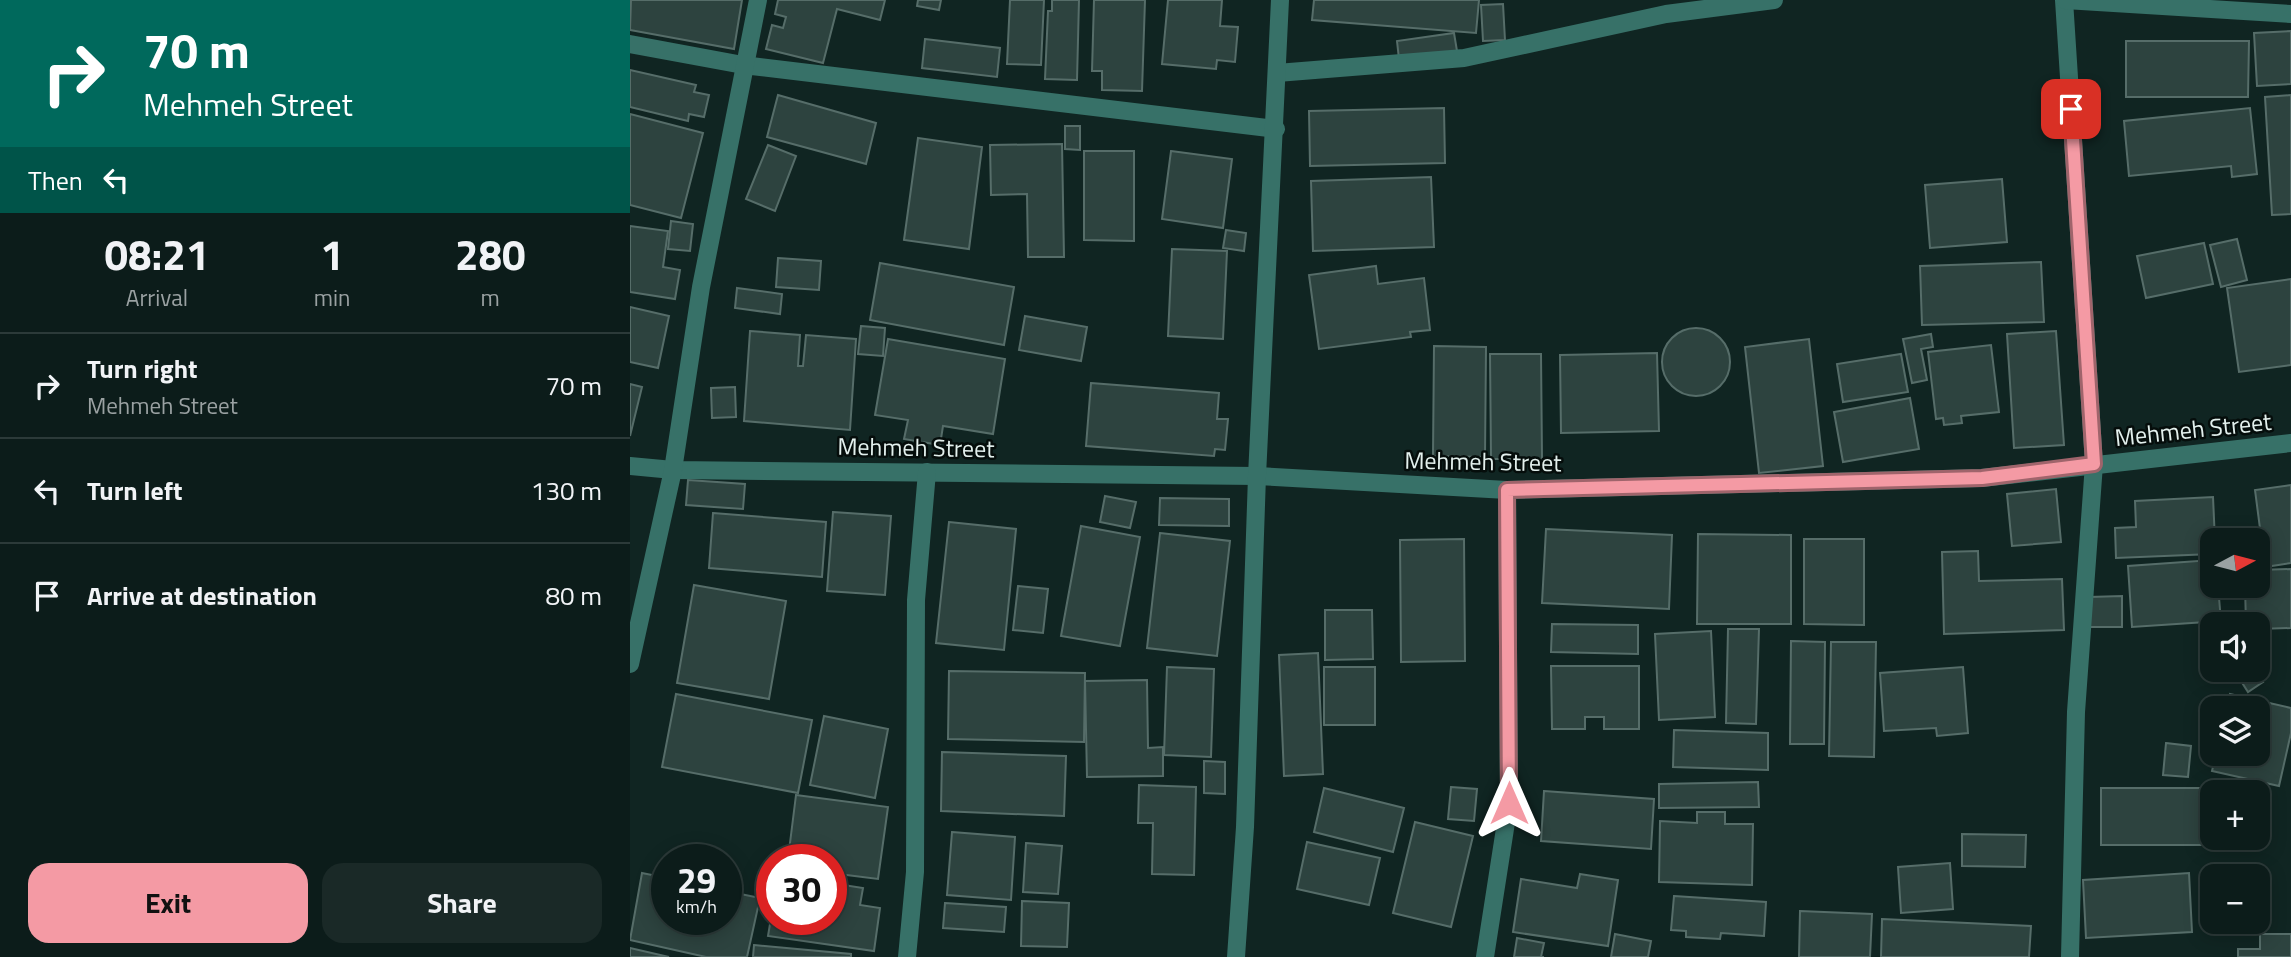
<!DOCTYPE html>
<meta charset="utf-8">
<style>
body{margin:0;font-family:"Titillium Web",sans-serif;background:#1a2927;color:#f1f3f6;height:100vh;display:flex;flex-direction:column;font-size:26px;white-space:nowrap}
*{box-sizing:border-box;margin:0}
p{font-size:23px;color:#9aa1a2}
.icon{flex:none;width:38px;height:38px;fill:none;stroke:currentColor;stroke-width:2;stroke-linecap:round;stroke-linejoin:round}
.map{position:relative;flex:1;overflow:hidden}
.drawer{display:flex;flex-direction:column;background:#0c1c1a;width:630px}
.drawer>*{flex:none}
.guide{background:#00695c;color:#fff;overflow:hidden}
.needle{width:46px;rotate:83deg}
.tools{position:absolute;left:1570px;top:528px;display:grid;gap:14px}
.tools a{display:grid;place-items:center;width:70px;height:70px;border-radius:14px;background:#0c1c1a;box-shadow:0 4px 18px #0003,0 0 0 2px #2c3a39;font-size:35px}
.speed{position:absolute;left:21px;top:844px;display:flex;gap:14px;font-size:35px;font-weight:700;text-align:center}
.speed>*{display:grid;place-content:center;width:91px;height:91px;border-radius:50%;background:#0c1c1a;box-shadow:0 4px 18px #0003,0 0 0 2px #2c3a39;line-height:1}
.speed small{font-size:18px;font-weight:400}
.speed .limit{border:10px solid #d22;background:#fff;color:#111}
.pin{position:absolute;display:grid;place-items:center;width:60px;height:60px;color:#fff;margin:-30px;border-radius:14px;box-shadow:0 4px 10px #0006}
.me{position:absolute;width:77px;margin:-38px;rotate:0deg;stroke-linejoin:round;filter:drop-shadow(0 0 5px #0008)}
.turn{display:flex;align-items:center;gap:24px;height:147px;padding:0 28px;font-size:32px}
.turn .icon{width:91px;height:91px;stroke-width:2.5}
.turn b{display:block;font-size:49px;line-height:60px}
.then{display:flex;align-items:center;height:66px;padding:0 28px;background:#0003;gap:14px;font-size:26px}
.eta{display:flex;justify-content:space-evenly;align-items:center;height:119px;text-align:center}
.eta b{font-size:42px;font-weight:700;line-height:49px}
.cta{display:flex;gap:14px;margin-top:auto;padding:14px 28px}
.cta a{flex:1;height:80px;border-radius:21px;background:#f49aa4;color:#111;font-size:28px;font-weight:700;line-height:80px;text-align:center}
.cta a+a{background:#1a2927;color:#f1f3f6}
ul{padding:0;list-style:none}
li{display:flex;align-items:center;gap:21px;height:105px;padding:0 28px;border-top:2px solid #2c3a39}
li div{flex:1}
li b{display:block;font-size:26px}
li em{font-style:normal}
main{display:flex;flex:1;min-height:0}
.map>svg:first-child{display:block}
.building{fill:#2d433f;stroke:#566d69;stroke-width:2}
.lines{fill:none;stroke-linecap:round;stroke-linejoin:round}
.minor{stroke:#377168;stroke-width:18}
.route-casing{stroke:#9f646b;stroke-width:18}
.route{stroke:#f49aa4;stroke-width:12}
.labels{text-anchor:middle;dominant-baseline:central;stroke-width:5;stroke-linejoin:round;paint-order:stroke}
.street-label{font-size:24px;fill:#e3f0ed;stroke:#050d0b}
</style>
<main>
<section class="drawer">
<div class="guide">
<div class="turn"><svg class="icon" aria-label="right" viewBox="0 0 24 24"><path d="M7 20v-9h11M14 6l5 5-5 5"/></svg><div><b>70 m</b>Mehmeh Street</div></div>
<div class="then">Then<svg class="icon" aria-label="left" viewBox="0 0 24 24"><path d="M17 20v-9H6M10 6l-5 5 5 5"/></svg></div>
</div>
<div class="eta">
<div><b>08:21</b><p>Arrival</p></div>
<div><b>1</b><p>min</p></div>
<div><b>280</b><p>m</p></div>
</div>
<ul>
<li><svg class="icon" aria-label="right" viewBox="0 0 24 24"><path d="M7 20v-9h11M14 6l5 5-5 5"/></svg><div><b>Turn right</b><p>Mehmeh Street</p></div><em>70 m</em></li>
<li><svg class="icon" aria-label="left" viewBox="0 0 24 24"><path d="M17 20v-9H6M10 6l-5 5 5 5"/></svg><div><b>Turn left</b></div><em>130 m</em></li>
<li><svg class="icon" aria-label="arrive" viewBox="0 0 24 24"><path d="M6 21V4h12l-3 4 3 4H6"/></svg><div><b>Arrive at destination</b></div><em>80 m</em></li>
</ul>
<div class="cta"><a>Exit</a><a>Share</a></div>
</section>
<div class="map">
<svg width="1661" height="957" viewBox="0 0 1661 957">
<rect width="100%" height="100%" fill="#102522"/>
<g class="building">
<path d="M 1,0 L 112,0 L 104,49 L 0,30 Z"/>
<path d="M 148,0 L 255,0 L 250,20 L 207,9 L 193,63 L 136,49 L 142,25 L 153,28 L 156,17 L 145,14 Z"/>
<path d="M 288,0 L 311,0 L 309,10 L 287,6 Z"/>
<path d="M 380,0 L 414,0 L 411,65 L 377,64 Z"/>
<path d="M 422,0 L 449,0 L 447,80 L 415,79 L 418,11 L 422,11 Z"/>
<path d="M 464,0 L 515,0 L 512,91 L 472,90 L 472,71 L 462,71 Z"/>
<path d="M 538,0 L 592,0 L 590,26 L 608,27 L 605,62 L 587,60 L 586,69 L 532,64 Z"/>
<path d="M 684,0 L 849,0 L 846,33 L 682,20 Z"/>
<path d="M 873,4 L 875,40 L 853,41 L 851,5 Z"/>
<path d="M 1661,31 L 1661,84 L 1627,86 L 1624,33 Z"/>
<path d="M 824,33 L 827,51 L 769,59 L 767,41 Z"/>
<path d="M 295,39 L 370,48 L 367,77 L 292,68 Z"/>
<path d="M 1496,41 L 1619,41 L 1618,97 L 1496,97 Z"/>
<path d="M 0,70 L 66,85 L 64,92 L 79,95 L 74,117 L 59,114 L 58,121 L 0,107 Z"/>
<path d="M 148,95 L 246,123 L 236,164 L 137,137 Z"/>
<path d="M 1661,95 L 1661,214 L 1642,215 L 1635,97 Z"/>
<path d="M 814,108 L 815,163 L 680,166 L 679,111 Z"/>
<path d="M 1620,108 L 1627,174 L 1602,177 L 1601,166 L 1499,176 L 1494,121 Z"/>
<path d="M 0,114 L 73,133 L 51,218 L 0,205 Z"/>
<path d="M 435,126 L 450,126 L 450,150 L 435,149 Z"/>
<path d="M 288,138 L 352,147 L 339,249 L 274,240 Z"/>
<path d="M 432,144 L 434,257 L 398,257 L 397,194 L 361,195 L 360,145 Z"/>
<path d="M 138,145 L 166,156 L 145,211 L 116,199 Z"/>
<path d="M 454,151 L 504,151 L 504,241 L 454,240 Z"/>
<path d="M 541,151 L 602,159 L 593,228 L 532,219 Z"/>
<path d="M 801,177 L 804,247 L 683,251 L 681,181 Z"/>
<path d="M 1372,179 L 1377,242 L 1300,248 L 1295,185 Z"/>
<path d="M 41,221 L 63,224 L 60,251 L 38,249 Z"/>
<path d="M 0,226 L 38,231 L 33,267 L 50,270 L 45,299 L 0,292 Z"/>
<path d="M 596,230 L 616,233 L 614,251 L 593,248 Z"/>
<path d="M 1607,239 L 1617,280 L 1591,287 L 1580,245 Z"/>
<path d="M 1574,243 L 1583,284 L 1516,298 L 1507,256 Z"/>
<path d="M 542,249 L 597,251 L 593,339 L 538,336 Z"/>
<path d="M 148,258 L 191,261 L 189,290 L 146,287 Z"/>
<path d="M 1411,262 L 1414,322 L 1292,325 L 1290,266 Z"/>
<path d="M 250,263 L 384,287 L 374,345 L 240,320 Z"/>
<path d="M 746,266 L 748,284 L 794,278 L 800,330 L 780,332 L 781,337 L 689,349 L 679,275 Z"/>
<path d="M 1661,279 L 1661,365 L 1609,372 L 1597,288 Z"/>
<path d="M 107,288 L 152,294 L 150,314 L 105,308 Z"/>
<path d="M 0,307 L 39,316 L 28,368 L 0,362 Z"/>
<path d="M 395,316 L 457,327 L 451,361 L 389,350 Z"/>
<path d="M 231,326 L 255,328 L 253,356 L 228,354 Z"/>
<circle cx="1066" cy="362" r="34"/>
<path d="M 120,331 L 170,335 L 168,366 L 173,366 L 176,335 L 226,339 L 220,430 L 114,421 Z"/>
<path d="M 1426,331 L 1434,445 L 1384,448 L 1377,334 Z"/>
<path d="M 1301,334 L 1303,347 L 1291,349 L 1297,380 L 1282,383 L 1273,339 Z"/>
<path d="M 258,339 L 375,359 L 363,434 L 313,426 L 310,445 L 274,439 L 278,420 L 245,415 Z"/>
<path d="M 1179,339 L 1193,466 L 1129,473 L 1115,347 Z"/>
<path d="M 1361,345 L 1369,412 L 1331,416 L 1332,423 L 1314,425 L 1313,418 L 1306,419 L 1298,352 Z"/>
<path d="M 804,346 L 856,347 L 855,457 L 803,456 Z"/>
<path d="M 1027,353 L 1029,431 L 931,433 L 930,355 Z"/>
<path d="M 860,354 L 911,354 L 912,459 L 861,459 Z"/>
<path d="M 1271,354 L 1278,392 L 1213,402 L 1207,364 Z"/>
<path d="M 461,383 L 589,393 L 587,419 L 598,419 L 595,450 L 585,449 L 584,456 L 456,446 Z"/>
<path d="M 0,384 L 12,387 L 0,436 Z"/>
<path d="M 105,387 L 106,417 L 82,418 L 81,388 Z"/>
<path d="M 1280,398 L 1289,449 L 1213,462 L 1204,412 Z"/>
<path d="M 58,480 L 115,484 L 113,509 L 56,505 Z"/>
<path d="M 1661,485 L 1661,563 L 1635,567 L 1625,490 Z"/>
<path d="M 1426,489 L 1431,542 L 1382,546 L 1377,494 Z"/>
<path d="M 475,496 L 506,502 L 500,528 L 470,522 Z"/>
<path d="M 1583,497 L 1585,541 L 1582,541 L 1582,554 L 1486,558 L 1485,528 L 1506,527 L 1505,501 Z"/>
<path d="M 530,498 L 599,499 L 599,526 L 529,525 Z"/>
<path d="M 203,512 L 261,516 L 255,595 L 197,591 Z"/>
<path d="M 83,513 L 196,522 L 192,577 L 79,568 Z"/>
<path d="M 319,522 L 386,529 L 374,650 L 306,643 Z"/>
<path d="M 451,526 L 510,537 L 490,646 L 431,636 Z"/>
<path d="M 916,529 L 1042,535 L 1039,609 L 912,603 Z"/>
<path d="M 530,533 L 600,541 L 587,656 L 517,648 Z"/>
<path d="M 1068,534 L 1161,535 L 1161,624 L 1067,624 Z"/>
<path d="M 834,539 L 835,661 L 771,662 L 770,540 Z"/>
<path d="M 1174,539 L 1234,539 L 1234,625 L 1174,624 Z"/>
<path d="M 1348,551 L 1349,581 L 1432,579 L 1434,630 L 1314,634 L 1312,552 Z"/>
<path d="M 1582,560 L 1582,586 L 1588,586 L 1591,621 L 1502,627 L 1498,566 Z"/>
<path d="M 1661,569 L 1661,628 L 1628,629 L 1628,625 L 1616,625 L 1615,586 L 1628,586 L 1628,570 Z"/>
<path d="M 64,585 L 156,601 L 139,699 L 47,683 Z"/>
<path d="M 388,586 L 418,589 L 413,633 L 383,630 Z"/>
<path d="M 1492,596 L 1492,627 L 1459,627 L 1459,597 Z"/>
<path d="M 695,610 L 742,610 L 743,659 L 695,660 Z"/>
<path d="M 922,624 L 1008,625 L 1008,654 L 921,652 Z"/>
<path d="M 1098,629 L 1129,629 L 1126,724 L 1096,723 Z"/>
<path d="M 1081,631 L 1085,717 L 1029,720 L 1025,634 Z"/>
<path d="M 1161,641 L 1195,642 L 1194,744 L 1160,744 Z"/>
<path d="M 1201,642 L 1246,642 L 1244,757 L 1199,756 Z"/>
<path d="M 688,653 L 693,774 L 654,776 L 649,655 Z"/>
<path d="M 921,666 L 1009,666 L 1009,729 L 974,729 L 974,717 L 955,717 L 955,729 L 922,729 Z"/>
<path d="M 537,667 L 584,669 L 581,757 L 534,755 Z"/>
<rect x="694" y="667" width="51" height="58"/>
<path d="M 1333,667 L 1338,733 L 1307,736 L 1306,728 L 1254,731 L 1250,673 Z"/>
<path d="M 1604,670 L 1625,670 L 1633,682 L 1618,692 Z"/>
<path d="M 319,671 L 455,673 L 454,742 L 318,739 Z"/>
<path d="M 517,680 L 518,748 L 533,747 L 533,776 L 457,777 L 455,681 Z"/>
<path d="M 46,694 L 182,720 L 168,793 L 32,767 Z"/>
<path d="M 1600,694 L 1661,708 L 1661,733 L 1649,786 L 1582,771 L 1586,754 L 1628,754 L 1628,709 L 1596,709 Z"/>
<path d="M 194,716 L 258,729 L 245,798 L 180,785 Z"/>
<path d="M 1044,730 L 1138,733 L 1138,770 L 1043,767 Z"/>
<path d="M 1536,743 L 1561,746 L 1558,777 L 1533,775 Z"/>
<path d="M 312,752 L 436,756 L 434,816 L 311,811 Z"/>
<path d="M 574,761 L 595,762 L 595,794 L 574,793 Z"/>
<path d="M 1128,782 L 1129,807 L 1029,808 L 1029,784 Z"/>
<path d="M 509,785 L 566,787 L 564,875 L 522,874 L 523,823 L 508,823 Z"/>
<path d="M 821,787 L 847,789 L 844,821 L 818,819 Z"/>
<path d="M 694,788 L 774,808 L 763,852 L 684,832 Z"/>
<path d="M 1471,788 L 1596,788 L 1596,793 L 1582,793 L 1582,838 L 1597,838 L 1597,845 L 1471,845 Z"/>
<path d="M 914,791 L 1024,799 L 1021,849 L 911,841 Z"/>
<path d="M 166,795 L 258,807 L 248,879 L 201,873 L 201,859 L 158,859 Z"/>
<path d="M 1067,812 L 1095,812 L 1095,824 L 1123,824 L 1122,885 L 1029,882 L 1030,821 L 1067,823 Z"/>
<path d="M 785,822 L 843,836 L 821,927 L 763,913 Z"/>
<path d="M 322,832 L 385,837 L 381,900 L 317,895 Z"/>
<path d="M 1332,834 L 1396,835 L 1395,867 L 1332,866 Z"/>
<path d="M 677,842 L 750,858 L 739,905 L 667,889 Z"/>
<path d="M 396,843 L 432,846 L 428,894 L 393,892 Z"/>
<path d="M 1320,863 L 1323,909 L 1271,913 L 1268,867 Z"/>
<path d="M 12,873 L 37,878 L 37,919 L 96,919 L 96,891 L 130,898 L 117,957 L 76,957 L 0,940 Z"/>
<path d="M 1559,873 L 1562,932 L 1456,938 L 1453,880 Z"/>
<path d="M 950,874 L 988,880 L 978,946 L 883,932 L 891,879 L 947,888 Z"/>
<path d="M 201,883 L 233,888 L 230,905 L 250,908 L 244,951 L 138,936 L 142,912 L 142,919 L 201,919 Z"/>
<path d="M 1044,896 L 1136,902 L 1134,936 L 1091,933 L 1090,939 L 1056,937 L 1056,931 L 1041,930 Z"/>
<path d="M 392,901 L 439,903 L 437,947 L 391,946 Z"/>
<path d="M 315,903 L 376,907 L 374,932 L 313,928 Z"/>
<path d="M 1170,911 L 1242,914 L 1240,957 L 1169,957 Z"/>
<path d="M 1252,919 L 1401,926 L 1399,957 L 1251,957 Z"/>
<path d="M 985,934 L 1021,941 L 1018,957 L 981,957 Z"/>
<path d="M 1630,934 L 1661,934 L 1661,957 L 1608,957 L 1608,949 L 1630,949 Z"/>
<path d="M 887,938 L 914,943 L 911,957 L 914,957 L 884,957 Z"/>
<path d="M 124,945 L 221,954 L 221,957 L 123,957 Z"/>
<path d="M 0,948 L 39,957 L 0,957 Z"/>
</g>
<g class="lines">
<g class="minor">
<path d="M 1434,0 L 1464,464 L 1446,712 L 1440,957"/>
<path d="M 1435,0 L 1661,14"/>
<path d="M 0,44 L 113,65 L 646,129"/>
<path d="M 647,73 L 834,58 L 1036,14 L 1144,0"/>
<path d="M 0,466 L 43,470 L 627,476 L 877,490 L 1352,478 L 1661,443"/>
<path d="M 0,664 L 43,470 L 71,287 L 128,0"/>
<path d="M 277,957 L 285,872 L 286,600 L 297,472"/>
<path d="M 606,957 L 615,827 L 627,476 L 650,0"/>
<path d="M 855,957 L 879,803 L 877,490"/>
</g>
</g>
<g class="lines">
<defs>
<path id="route" d="M 879,803 L 877,490 L 1352,478 L 1464,464 L 1441,109"/>
</defs>
<use href="#route" class="route-casing"/>
<use href="#route" class="route"/>
</g>
<g class="labels">
<g class="street-label">
<text transform="translate(1563 429) rotate(-6)">Mehmeh Street</text>
<text transform="translate(286 447) rotate(1)">Mehmeh Street</text>
<text transform="translate(853 461) rotate(1)">Mehmeh Street</text>
</g>
</g>
</svg>
<div class="tools">
<a><svg class="needle" viewBox="-14 -14 28 28"><path d="M0-13l5 13h-10z" fill="#e53935"/><path d="M0 13l5-13h-10z" fill="#9aa1a2"/></svg></a>
<a><svg class="icon" aria-label="sound" viewBox="0 0 24 24"><path d="M4 9h4l5-4v14l-5-4H4zM17 9q2 3 0 6"/></svg></a>
<a><svg class="icon" aria-label="layers" viewBox="0 0 24 24"><path d="M12 4l9 5-9 5-9-5zM3 14l9 5 9-5"/></svg></a>
<a>+</a>
<a>−</a>
</div>
<div class="speed"><div>29<small>km/h</small></div><div class="limit">30</div></div>
<div class="pin" style="left:1441px;top:109px;background:#d93025"><svg class="icon" aria-label="arrive" viewBox="0 0 24 24"><path d="M6 21V4h12l-3 4 3 4H6"/></svg></div>
<svg class="me" style="left:879px;top:803px" viewBox="-20 -20 40 40"><path d="M0-17L14 15 0 8-14 15z" fill="#f49aa4" stroke="#fff" stroke-width="4"/></svg>
</div>
</main>
